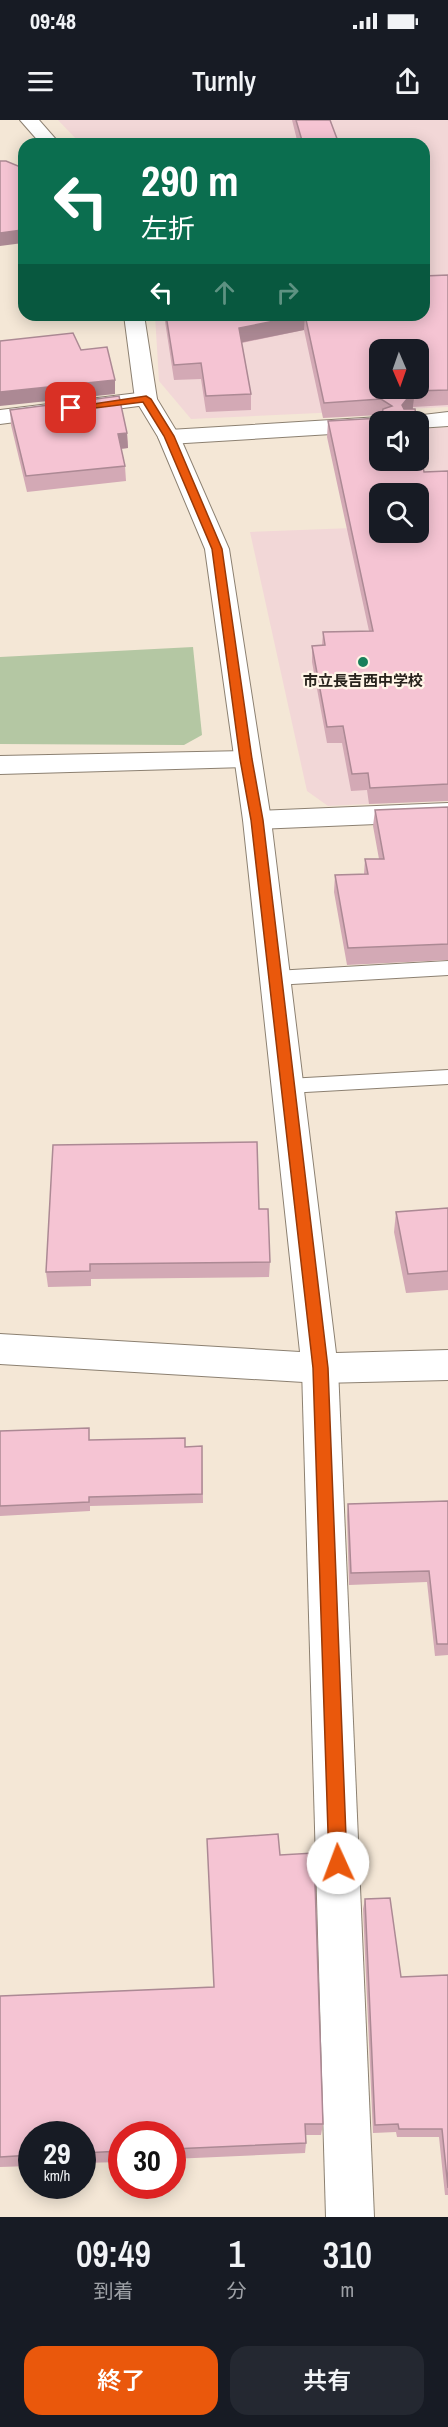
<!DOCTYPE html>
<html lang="ja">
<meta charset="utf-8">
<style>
body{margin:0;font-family:"Archivo Narrow","Noto Sans JP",sans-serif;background:#242831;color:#f1f3f6;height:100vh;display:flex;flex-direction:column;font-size:22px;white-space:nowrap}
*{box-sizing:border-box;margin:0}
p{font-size:20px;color:#9ea1a6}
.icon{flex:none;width:33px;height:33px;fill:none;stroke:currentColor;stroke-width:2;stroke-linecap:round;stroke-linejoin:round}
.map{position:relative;height:2097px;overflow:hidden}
.side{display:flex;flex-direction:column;background:#171b24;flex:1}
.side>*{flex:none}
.banner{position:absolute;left:18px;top:18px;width:412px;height:183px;border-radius:18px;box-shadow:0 3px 15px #0003;background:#0b6e4f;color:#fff;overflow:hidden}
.needle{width:39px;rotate:178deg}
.buttons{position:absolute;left:369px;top:219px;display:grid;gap:12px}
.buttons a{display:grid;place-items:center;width:60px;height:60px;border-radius:12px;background:#171b24;box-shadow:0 3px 15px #0003;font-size:30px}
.speed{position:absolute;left:18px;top:2001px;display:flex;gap:12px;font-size:30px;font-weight:700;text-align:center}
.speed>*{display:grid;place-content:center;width:78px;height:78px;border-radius:50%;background:#171b24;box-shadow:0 3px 15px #0003;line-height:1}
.speed small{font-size:15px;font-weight:400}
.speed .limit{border:9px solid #d22;background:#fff;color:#111}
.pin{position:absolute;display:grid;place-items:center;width:51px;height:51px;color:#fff;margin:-26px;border-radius:12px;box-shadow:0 3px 9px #0006}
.me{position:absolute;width:66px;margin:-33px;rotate:358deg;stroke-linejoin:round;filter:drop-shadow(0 0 4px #0008)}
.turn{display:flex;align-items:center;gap:21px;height:126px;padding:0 24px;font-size:27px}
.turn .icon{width:78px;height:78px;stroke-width:2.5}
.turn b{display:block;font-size:42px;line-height:51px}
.lanes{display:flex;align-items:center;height:57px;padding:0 24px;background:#0003;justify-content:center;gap:30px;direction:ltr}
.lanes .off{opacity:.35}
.eta{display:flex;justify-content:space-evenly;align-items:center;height:102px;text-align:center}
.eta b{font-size:36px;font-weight:600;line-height:42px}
.primary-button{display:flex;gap:12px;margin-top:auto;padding:12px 24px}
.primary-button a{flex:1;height:69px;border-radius:18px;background:#ea580c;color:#fff;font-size:24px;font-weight:600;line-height:69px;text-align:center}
.primary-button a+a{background:#242831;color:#f1f3f6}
.status{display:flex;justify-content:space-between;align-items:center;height:42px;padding:0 30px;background:#171b24;direction:ltr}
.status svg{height:16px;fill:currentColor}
header{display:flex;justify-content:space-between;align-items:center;height:78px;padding:0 24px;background:#171b24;font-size:27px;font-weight:600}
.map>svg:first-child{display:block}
.education{fill:#f2d7d7;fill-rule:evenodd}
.green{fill:#b4c7a3}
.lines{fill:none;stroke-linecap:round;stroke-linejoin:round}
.service-casing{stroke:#8c8071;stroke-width:2}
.minor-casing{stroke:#8c8071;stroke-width:2}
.tertiary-casing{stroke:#8c8071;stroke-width:2}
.service{fill:#fff;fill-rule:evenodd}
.minor{fill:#fff;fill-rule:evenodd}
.tertiary{fill:#fff;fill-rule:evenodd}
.wall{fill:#d3a9b5}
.shaded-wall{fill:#ac8994}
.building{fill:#f5c4d3;stroke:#ac8994;stroke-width:1.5;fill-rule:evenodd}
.route{fill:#ea580c;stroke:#983908;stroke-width:1.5}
.poi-dot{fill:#19805b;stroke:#fff4e7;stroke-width:2}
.labels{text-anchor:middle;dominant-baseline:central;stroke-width:4.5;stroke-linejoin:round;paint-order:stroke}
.far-poi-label{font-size:15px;font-weight:bold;fill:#27221c;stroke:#fff4e7}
</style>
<div class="status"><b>09:48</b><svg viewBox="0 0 49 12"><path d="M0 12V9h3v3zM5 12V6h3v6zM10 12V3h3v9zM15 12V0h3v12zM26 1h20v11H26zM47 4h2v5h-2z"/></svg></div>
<header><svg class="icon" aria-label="menu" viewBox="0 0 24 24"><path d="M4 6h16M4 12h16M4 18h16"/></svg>Turnly<svg class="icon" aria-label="share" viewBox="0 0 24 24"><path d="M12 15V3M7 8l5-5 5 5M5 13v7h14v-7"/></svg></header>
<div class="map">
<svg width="448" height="2097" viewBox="0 0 448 2097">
<rect width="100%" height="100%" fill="#f4e7d6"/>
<g class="education">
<path d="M 58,0 L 448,0 L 448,287 L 191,299 L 159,261 L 155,195 L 424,195 L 424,24 L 81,24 ZM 380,230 L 418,230 L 418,268 L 380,268 Z"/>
<path d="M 448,307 L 448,680 L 328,686 L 307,671 L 250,412 L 379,407 L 380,412 L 418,412 L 419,308 Z"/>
</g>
<path class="green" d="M 193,527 L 202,615 L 184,625 L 0,624 L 0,537 Z"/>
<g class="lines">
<defs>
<g id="service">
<path d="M 448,841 L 448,855 L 275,865 L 268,863 L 265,858 L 268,853 L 275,851 Z"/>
<path d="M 448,950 L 448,964 L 288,973 L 281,971 L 278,966 L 281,961 L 288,959 Z"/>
</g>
<g id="minor">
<path d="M 146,272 L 154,274 L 157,279 L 154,284 L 0,304 L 0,290 Z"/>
<path d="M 448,292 L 448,306 L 418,308 L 418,302 L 403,302 L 406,297 Z"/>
<path d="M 380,297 L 389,302 L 380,302 L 380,311 L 169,324 L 161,322 L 158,317 L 161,312 L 169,310 Z"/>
<path d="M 246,631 L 256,633 L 260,639 L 256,645 L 246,647 L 0,654 L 0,636 Z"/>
<path d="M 448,683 L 448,701 L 257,709 L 247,706 L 243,700 L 247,694 L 257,691 Z"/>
<path d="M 320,1233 L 333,1237 L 338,1248 L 374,2097 L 326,2097 L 302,1248 L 307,1237 Z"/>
</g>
<g id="tertiary">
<path d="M 20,0 L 39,0 L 60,24 L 41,24 Z"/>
<path d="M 124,195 L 144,195 L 157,279 L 180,317 L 229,429 L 271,700 L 336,1233 L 448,1230 L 448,1260 L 320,1263 L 0,1244 L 0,1214 L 300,1232 L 243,700 L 205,429 L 158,317 L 135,279 Z"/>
</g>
</defs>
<use href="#service" class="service-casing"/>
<use href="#minor" class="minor-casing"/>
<use href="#tertiary" class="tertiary-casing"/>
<use href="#service" class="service"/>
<use href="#minor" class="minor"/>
<use href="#tertiary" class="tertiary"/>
</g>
<g class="wall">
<path d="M 292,0 L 330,0 L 339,24 L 298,24 Z"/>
<path d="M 448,155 L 448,285 L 413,287 L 413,289 L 424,352 L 448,351 L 448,681 L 369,684 L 367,670 L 351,671 L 342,623 L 327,623 L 312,542 L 312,526 L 322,525 L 323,512 L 369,511 L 327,317 L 328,301 L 381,298 L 382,296 L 380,295 L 323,298 L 304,210 L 242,223 L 251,274 L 251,290 L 206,292 L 201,259 L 174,260 L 164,195 L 424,195 Z"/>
<path d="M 10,290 L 127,313 L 128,328 L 121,329 L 125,346 L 126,361 L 27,372 L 11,305 Z"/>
<path d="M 448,687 L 448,840 L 347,845 L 334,772 L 335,755 L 364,754 L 365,739 L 379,739 L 373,706 L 375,690 Z"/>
<path d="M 448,1088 L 448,1170 L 406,1173 L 394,1112 L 396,1092 Z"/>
<path d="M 259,1089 L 270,1142 L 269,1157 L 91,1159 L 91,1166 L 48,1167 L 46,1152 Z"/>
<path d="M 0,1311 L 90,1320 L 185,1327 L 202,1326 L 203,1383 L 90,1386 L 90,1391 L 0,1396 Z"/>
<path d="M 448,1381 L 448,1535 L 435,1536 L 427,1462 L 349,1465 L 347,1396 L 348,1384 Z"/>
<path d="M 280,1735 L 323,2004 L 321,2015 L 306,2015 L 306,2023 L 305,2033 L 172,2039 L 172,2014 L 122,2014 L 122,2042 L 82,2043 L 82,2014 L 32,2014 L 32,2046 L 0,2047 L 0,1876 L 214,1867 Z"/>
<path d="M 365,1779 L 401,1857 L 448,1855 L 448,2075 L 445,2075 L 439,2017 L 397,2017 L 396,2012 L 373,2013 L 363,1789 Z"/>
</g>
<g class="shaded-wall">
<path d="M 20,104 L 24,104 L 23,123 L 0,126 L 0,113 Z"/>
<path d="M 305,195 L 304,210 L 239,223 L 239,208 Z"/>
<path d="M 115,260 L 115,274 L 0,286 L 0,272 Z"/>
<path d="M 414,278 L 412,294 L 406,295 L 402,285 L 407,279 Z"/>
<path d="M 127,313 L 128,328 L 118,329 L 118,314 Z"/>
</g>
<g class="building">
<path d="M 296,0 L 330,0 L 339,24 L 303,24 Z"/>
<path d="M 0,41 L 6,41 L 23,48 L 24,51 L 24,104 L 20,104 L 22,110 L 0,113 Z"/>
<path d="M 448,155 L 448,270 L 413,271 L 414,278 L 407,279 L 402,285 L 404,289 L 415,289 L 417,302 L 380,302 L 380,340 L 418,340 L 418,315 L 424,352 L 448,351 L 448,664 L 370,668 L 368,653 L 352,654 L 343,606 L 327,607 L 312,526 L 325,525 L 323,512 L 373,511 L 328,301 L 381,298 L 383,289 L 392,286 L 381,279 L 324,283 L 305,195 L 239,208 L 251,274 L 206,276 L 201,243 L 174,245 L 166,195 L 424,195 L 424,156 ZM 380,230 L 418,230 L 418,268 L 380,268 ZM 380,374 L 418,374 L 418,412 L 380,412 Z"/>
<path d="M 73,213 L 81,230 L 107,227 L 115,260 L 0,272 L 0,221 Z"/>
<path d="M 119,276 L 127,313 L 118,314 L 125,346 L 26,356 L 10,290 Z"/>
<path d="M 448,687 L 448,824 L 348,828 L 335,755 L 368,754 L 365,739 L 384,739 L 375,690 Z"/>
<path d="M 257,1022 L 259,1089 L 268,1089 L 270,1142 L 90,1144 L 90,1151 L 46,1152 L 53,1025 Z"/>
<path d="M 448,1088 L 448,1151 L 408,1154 L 396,1092 Z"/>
<path d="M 89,1308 L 89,1320 L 185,1318 L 185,1327 L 202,1326 L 202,1374 L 89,1377 L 89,1382 L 0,1386 L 0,1311 Z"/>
<path d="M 448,1381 L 448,1524 L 437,1524 L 429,1451 L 351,1453 L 348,1384 Z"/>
<path d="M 278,1714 L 280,1735 L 314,1733 L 323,2004 L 305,2004 L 306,2023 L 172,2029 L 172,2014 L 122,2014 L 122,2031 L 82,2033 L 82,2014 L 32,2014 L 32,2035 L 0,2037 L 0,1876 L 214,1867 L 207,1719 Z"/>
<path d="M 390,1778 L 401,1857 L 448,1855 L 448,2068 L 442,2009 L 399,2009 L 398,2004 L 375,2005 L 365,1779 Z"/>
</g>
<path class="route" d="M 146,276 L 151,279 L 174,316 L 222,429 L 252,639 L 263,700 L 328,1248 L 347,1743 L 344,1749 L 338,1752 L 331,1749 L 329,1743 L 313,1248 L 251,700 L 240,639 L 212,429 L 164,316 L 143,282 L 71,291 L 67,288 Z"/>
<circle class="poi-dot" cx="363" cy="542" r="6"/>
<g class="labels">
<g class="far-poi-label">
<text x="363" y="560">市立長吉西中学校</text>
</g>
</g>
</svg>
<div class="buttons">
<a><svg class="needle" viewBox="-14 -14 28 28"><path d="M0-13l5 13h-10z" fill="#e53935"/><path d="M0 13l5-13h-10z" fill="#9ea1a6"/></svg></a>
<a><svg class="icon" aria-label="sound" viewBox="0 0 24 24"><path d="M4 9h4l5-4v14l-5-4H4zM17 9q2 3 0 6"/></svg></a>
<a><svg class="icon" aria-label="search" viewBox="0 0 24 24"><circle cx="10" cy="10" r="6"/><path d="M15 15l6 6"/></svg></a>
</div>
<div class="speed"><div>29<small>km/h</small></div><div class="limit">30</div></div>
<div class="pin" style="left:71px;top:288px;background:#d93025"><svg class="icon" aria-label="arrive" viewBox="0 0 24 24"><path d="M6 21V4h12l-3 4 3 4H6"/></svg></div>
<svg class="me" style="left:338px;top:1743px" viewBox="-20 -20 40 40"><circle r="19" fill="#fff"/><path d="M0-13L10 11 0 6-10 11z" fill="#ea580c"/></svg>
<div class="banner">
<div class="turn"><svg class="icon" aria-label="left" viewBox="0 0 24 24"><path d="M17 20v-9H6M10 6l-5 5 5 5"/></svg><div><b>290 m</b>左折</div></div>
<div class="lanes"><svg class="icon" aria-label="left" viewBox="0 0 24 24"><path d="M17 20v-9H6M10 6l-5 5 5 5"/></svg><svg class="icon off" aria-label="ahead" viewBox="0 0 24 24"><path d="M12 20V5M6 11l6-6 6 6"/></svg><svg class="icon off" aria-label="right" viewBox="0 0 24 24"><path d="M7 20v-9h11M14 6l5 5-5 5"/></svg></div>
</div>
</div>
<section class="side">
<div class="eta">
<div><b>09:49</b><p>到着</p></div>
<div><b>1</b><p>分</p></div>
<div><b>310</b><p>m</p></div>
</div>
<div class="primary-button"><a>終了</a><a>共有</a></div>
</section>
